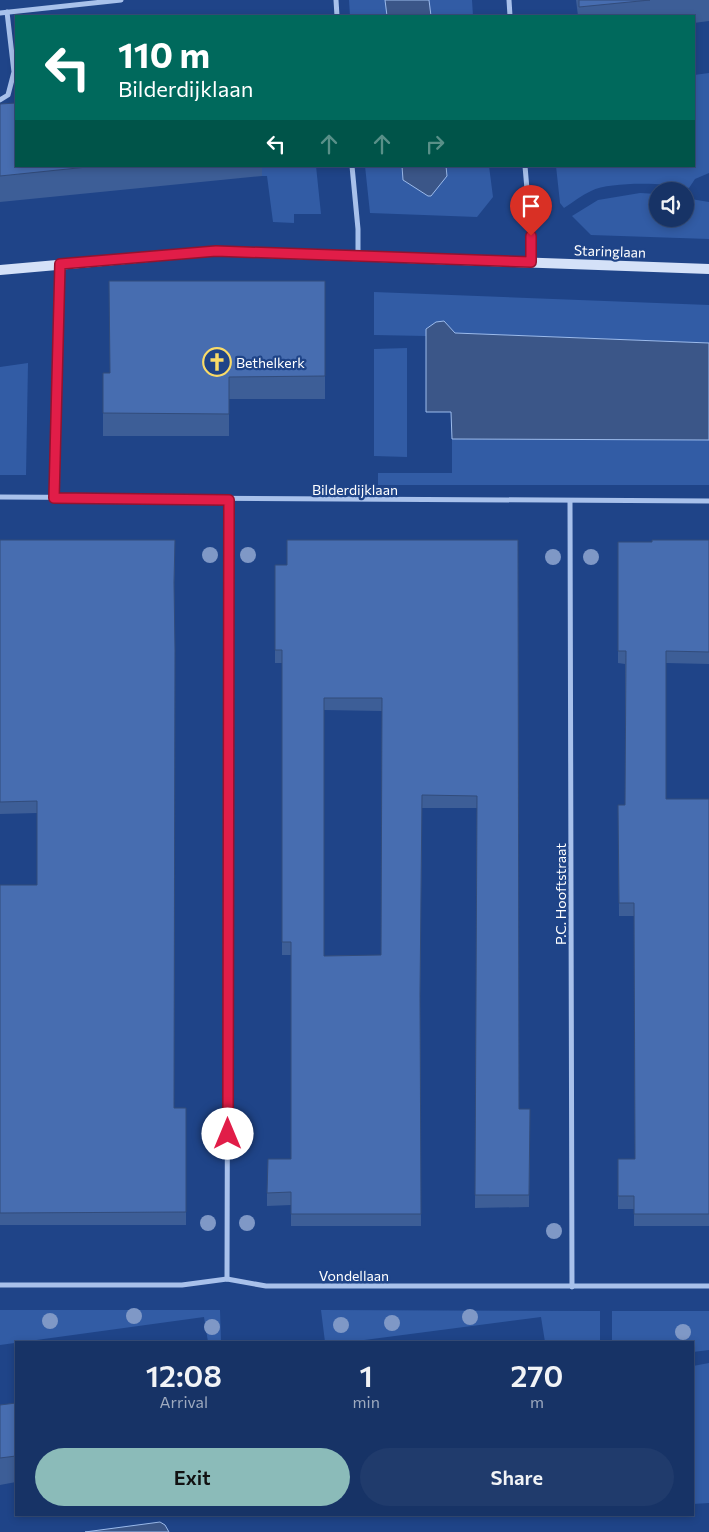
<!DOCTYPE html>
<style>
body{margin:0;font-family:Commissioner,sans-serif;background:#203b6c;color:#f1f3f6;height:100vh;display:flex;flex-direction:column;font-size:19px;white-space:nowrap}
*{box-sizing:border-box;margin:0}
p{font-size:16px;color:#9eaabf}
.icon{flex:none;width:28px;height:28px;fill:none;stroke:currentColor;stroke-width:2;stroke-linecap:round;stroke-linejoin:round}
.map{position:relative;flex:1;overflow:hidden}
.panel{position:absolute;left:15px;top:1341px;width:679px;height:175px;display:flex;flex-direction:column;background:#173366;border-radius:0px;box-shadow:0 2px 8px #0003,0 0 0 1px #364e7a}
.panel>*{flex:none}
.hud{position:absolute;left:15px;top:15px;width:680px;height:152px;border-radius:0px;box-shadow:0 2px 8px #0003,0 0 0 1px #364e7a;background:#00695c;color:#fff;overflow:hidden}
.buttons{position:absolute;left:649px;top:182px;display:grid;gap:10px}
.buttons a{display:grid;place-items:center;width:45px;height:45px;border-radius:50%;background:#173366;box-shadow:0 2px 8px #0003,0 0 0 1px #364e7a;font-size:25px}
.pin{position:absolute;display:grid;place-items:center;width:42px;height:42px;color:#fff;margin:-51px -21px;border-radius:50% 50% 50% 0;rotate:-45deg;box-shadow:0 0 5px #0007}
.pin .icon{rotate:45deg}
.me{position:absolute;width:55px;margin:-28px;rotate:0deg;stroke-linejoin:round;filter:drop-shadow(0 0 4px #0008)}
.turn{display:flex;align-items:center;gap:18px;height:105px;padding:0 20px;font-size:22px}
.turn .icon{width:65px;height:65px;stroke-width:2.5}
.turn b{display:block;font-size:35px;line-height:42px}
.lanes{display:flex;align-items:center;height:48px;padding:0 20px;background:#0003;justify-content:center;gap:25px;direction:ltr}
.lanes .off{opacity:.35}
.eta{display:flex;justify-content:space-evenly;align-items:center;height:85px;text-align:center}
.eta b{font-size:30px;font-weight:600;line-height:35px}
.cta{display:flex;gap:10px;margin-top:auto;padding:10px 20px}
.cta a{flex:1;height:58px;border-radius:30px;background:#8bbbb9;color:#111;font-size:20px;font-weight:600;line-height:58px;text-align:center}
.cta a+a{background:#203b6c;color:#f1f3f6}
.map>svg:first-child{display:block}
.green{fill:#325ca5}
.water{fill:#3b5688;stroke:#9cbbec}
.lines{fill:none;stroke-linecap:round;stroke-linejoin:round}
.street{stroke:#a8c1eb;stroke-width:5}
.secondary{stroke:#d4e1f8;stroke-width:10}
.tree{fill:#7f98c6}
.wall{fill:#3d5e97;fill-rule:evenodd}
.building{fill:#476db0;stroke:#324c7b;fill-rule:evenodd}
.route-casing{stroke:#92132f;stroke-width:12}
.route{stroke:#e11d48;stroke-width:9}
.labels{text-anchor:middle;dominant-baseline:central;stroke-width:4.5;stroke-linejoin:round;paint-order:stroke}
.street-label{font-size:14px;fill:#fff;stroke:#1f4488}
.poi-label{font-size:14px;fill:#fff;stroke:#1f4488;text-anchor:start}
</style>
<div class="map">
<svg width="709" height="1532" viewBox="0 0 709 1532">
<rect width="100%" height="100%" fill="#1f4488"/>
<g class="green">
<path d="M 349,0 L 385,0 L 387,16 L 350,16 Z"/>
<path d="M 429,0 L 472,0 L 473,16 L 431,16 Z"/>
<path d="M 709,73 L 709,173 L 695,179 L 689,188 C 667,183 612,181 591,191 C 582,195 573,202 564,208 L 560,203 L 556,166 L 694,166 L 694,75 Z"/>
<path d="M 261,166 L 316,166 L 321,214 L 294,214 L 294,223 L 273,222 L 267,176 L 262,176 Z"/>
<path d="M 365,166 L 402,166 L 403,180 L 447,176 L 446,166 L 489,166 L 493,197 L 477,217 L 370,213 Z"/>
<path d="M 640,193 L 657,194 L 658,219 L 685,219 L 685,198 L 709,202 L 709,239 L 591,235 L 572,216 L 598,200 Z"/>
<path d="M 374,292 L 709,305 L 709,343 L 454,333 L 444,321 L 426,329 L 426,336 L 374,335 Z"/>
<path d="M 407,348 L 407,457 L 374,456 L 374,349 Z"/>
<path d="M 28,363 L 26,475 L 0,475 L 0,367 Z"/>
<path d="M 452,439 L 709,440 L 709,485 L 378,485 L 378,473 L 452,473 Z"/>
<path d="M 0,1310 L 220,1310 L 221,1342 L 208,1342 L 204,1317 L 0,1345 Z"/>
<path d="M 321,1310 L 600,1311 L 600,1342 L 545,1342 L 541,1317 L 349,1342 L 325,1342 Z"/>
<path d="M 612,1311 L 709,1311 L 709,1350 L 693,1352 L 692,1342 L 612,1342 Z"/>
<path d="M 709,1363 L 709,1503 L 693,1504 L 693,1366 Z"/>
</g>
<g class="water">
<path d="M 385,0 L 429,0 L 431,16 L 387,16 Z"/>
<path d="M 402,166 L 446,166 L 447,176 L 431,196 L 428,196 L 403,180 Z"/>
<path d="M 444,321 L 455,333 L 709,343 L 709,440 L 452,439 L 451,412 L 426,412 L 426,329 L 436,322 Z"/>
<path d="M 160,1522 L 165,1525 L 169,1532 L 85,1532 Z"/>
</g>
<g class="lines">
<g class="street">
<path d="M 336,0 L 337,16"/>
<path d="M 509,0 L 510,16"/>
<path d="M 0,13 L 121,0"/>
<path d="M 0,100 L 8,95 L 14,72 L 7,12"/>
<path d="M 352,166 L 358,229 L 358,255"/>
<path d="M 525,166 L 531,236 L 531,262"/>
<path d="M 0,497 L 709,501"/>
<path d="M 54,498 L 60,264"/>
<path d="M 570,501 L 572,1287"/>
<path d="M 227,1279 L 229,500"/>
<path d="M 0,1285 L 182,1285 L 227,1279 L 266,1286 L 709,1286"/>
</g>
<path class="secondary" d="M 0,270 L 216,251 L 709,269"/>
</g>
<g class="tree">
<circle cx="210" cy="555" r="8"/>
<circle cx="248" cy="555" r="8"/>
<circle cx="553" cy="557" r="8"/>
<circle cx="591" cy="557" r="8"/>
<circle cx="208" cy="1223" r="8"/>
<circle cx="247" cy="1223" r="8"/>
<circle cx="554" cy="1231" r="8"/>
<circle cx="134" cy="1316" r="8"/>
<circle cx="470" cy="1317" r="8"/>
<circle cx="50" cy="1321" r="8"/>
<circle cx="392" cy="1323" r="8"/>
<circle cx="341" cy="1325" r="8"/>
<circle cx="212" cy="1327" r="8"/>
<circle cx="683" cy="1332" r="8"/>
</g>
<g class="wall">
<path d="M 576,0 L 709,0 L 709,21 L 694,23 L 694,16 L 578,16 Z"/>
<path d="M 0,104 L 16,166 L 262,166 L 262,176 L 0,202 Z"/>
<path d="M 325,281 L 325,399 L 229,399 L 229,436 L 103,436 L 103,373 L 110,373 Z"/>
<path d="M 0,540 L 175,552 L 174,590 L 174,1108 L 186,1108 L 186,1225 L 0,1225 L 0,885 L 37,885 L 37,813 L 0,814 Z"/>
<path d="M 518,540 L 519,1109 L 530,1109 L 529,1207 L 475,1208 L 477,808 L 422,808 L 420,1003 L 421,1226 L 291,1226 L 291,1205 L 267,1206 L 267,1193 L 291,1159 L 291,955 L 282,955 L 282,663 L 275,663 L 275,565 L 287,565 ZM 324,710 L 382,711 L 381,955 L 324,956 Z"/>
<path d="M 709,540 L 709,664 L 666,663 L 666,799 L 709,799 L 709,1226 L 634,1226 L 634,1209 L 618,1209 L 618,1159 L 635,1159 L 634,916 L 619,916 L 618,805 L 625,805 L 625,664 L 618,663 L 618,542 L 652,542 Z"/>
<path d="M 16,1403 L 16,1482 L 0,1485 L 0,1405 Z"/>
</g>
<g class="building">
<path d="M 579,0 L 650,0 L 579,7 Z"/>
<path d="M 16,103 L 16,166 L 97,166 L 0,176 L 0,104 Z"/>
<path d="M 109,281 L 325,281 L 325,376 L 229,377 L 229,414 L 103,413 L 103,373 L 110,373 Z"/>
<path d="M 0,540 L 175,540 L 174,582 L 175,650 L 174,1108 L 186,1108 L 186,1212 L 0,1213 L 0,885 L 37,885 L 37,801 L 0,802 Z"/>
<path d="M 287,540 L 518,540 L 519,1109 L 530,1109 L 529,1195 L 475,1195 L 477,796 L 422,795 L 420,994 L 421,1214 L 291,1214 L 291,1192 L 267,1193 L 268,1159 L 291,1159 L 291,942 L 282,942 L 282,650 L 275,650 L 275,565 L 287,565 ZM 324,698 L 382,698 L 381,955 L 324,956 Z"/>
<path d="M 652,540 L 709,540 L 709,652 L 666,651 L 666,799 L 709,799 L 709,1214 L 634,1214 L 634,1196 L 618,1196 L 618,1159 L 635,1159 L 634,903 L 619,903 L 618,805 L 625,805 L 626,651 L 618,651 L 618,542 L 652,542 Z"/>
<path d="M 16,1403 L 16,1456 L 0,1458 L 0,1405 Z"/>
</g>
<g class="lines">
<defs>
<path id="route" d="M 228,1134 L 229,500 L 54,498 L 60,264 L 216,251 L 531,262 L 531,236"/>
</defs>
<use href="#route" class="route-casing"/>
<use href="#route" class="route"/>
</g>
<defs>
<symbol id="church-ring" viewBox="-11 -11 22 22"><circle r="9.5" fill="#1f4488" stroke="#f9db68" stroke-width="1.5"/><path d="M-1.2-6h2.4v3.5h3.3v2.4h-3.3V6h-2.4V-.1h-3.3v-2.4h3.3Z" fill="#f9db68"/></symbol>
</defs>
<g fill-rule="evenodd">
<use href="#church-ring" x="201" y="346" width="32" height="32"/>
</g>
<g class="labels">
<g class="street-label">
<text transform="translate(610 251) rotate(2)">Staringlaan</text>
<text x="355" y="489">Bilderdijklaan</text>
<text transform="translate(560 894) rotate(-90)">P.C. Hooftstraat</text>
<text x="354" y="1275">Vondellaan</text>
</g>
<g class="poi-label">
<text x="236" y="362">Bethelkerk</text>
</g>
</g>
</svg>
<div class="buttons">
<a><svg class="icon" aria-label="sound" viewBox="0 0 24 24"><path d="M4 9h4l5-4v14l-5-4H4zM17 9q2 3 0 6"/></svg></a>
</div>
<div class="pin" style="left:531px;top:236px;background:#d93025"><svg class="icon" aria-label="arrive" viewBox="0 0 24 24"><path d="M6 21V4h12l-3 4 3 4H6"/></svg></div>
<svg class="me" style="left:228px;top:1134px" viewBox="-20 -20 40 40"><circle r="19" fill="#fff"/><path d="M0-13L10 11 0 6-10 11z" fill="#e11d48"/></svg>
<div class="hud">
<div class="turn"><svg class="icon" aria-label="left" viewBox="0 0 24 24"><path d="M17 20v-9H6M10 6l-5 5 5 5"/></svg><div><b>110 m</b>Bilderdijklaan</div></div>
<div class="lanes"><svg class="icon" aria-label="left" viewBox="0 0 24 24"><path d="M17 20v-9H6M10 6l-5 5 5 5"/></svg><svg class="icon off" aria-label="ahead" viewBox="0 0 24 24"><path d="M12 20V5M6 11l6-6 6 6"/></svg><svg class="icon off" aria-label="ahead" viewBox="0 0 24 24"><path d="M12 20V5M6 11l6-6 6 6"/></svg><svg class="icon off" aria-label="right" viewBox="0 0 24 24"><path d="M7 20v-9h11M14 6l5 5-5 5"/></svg></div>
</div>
<section class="panel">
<div class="eta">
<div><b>12:08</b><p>Arrival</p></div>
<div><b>1</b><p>min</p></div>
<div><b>270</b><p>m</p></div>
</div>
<div class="cta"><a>Exit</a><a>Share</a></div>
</section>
</div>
